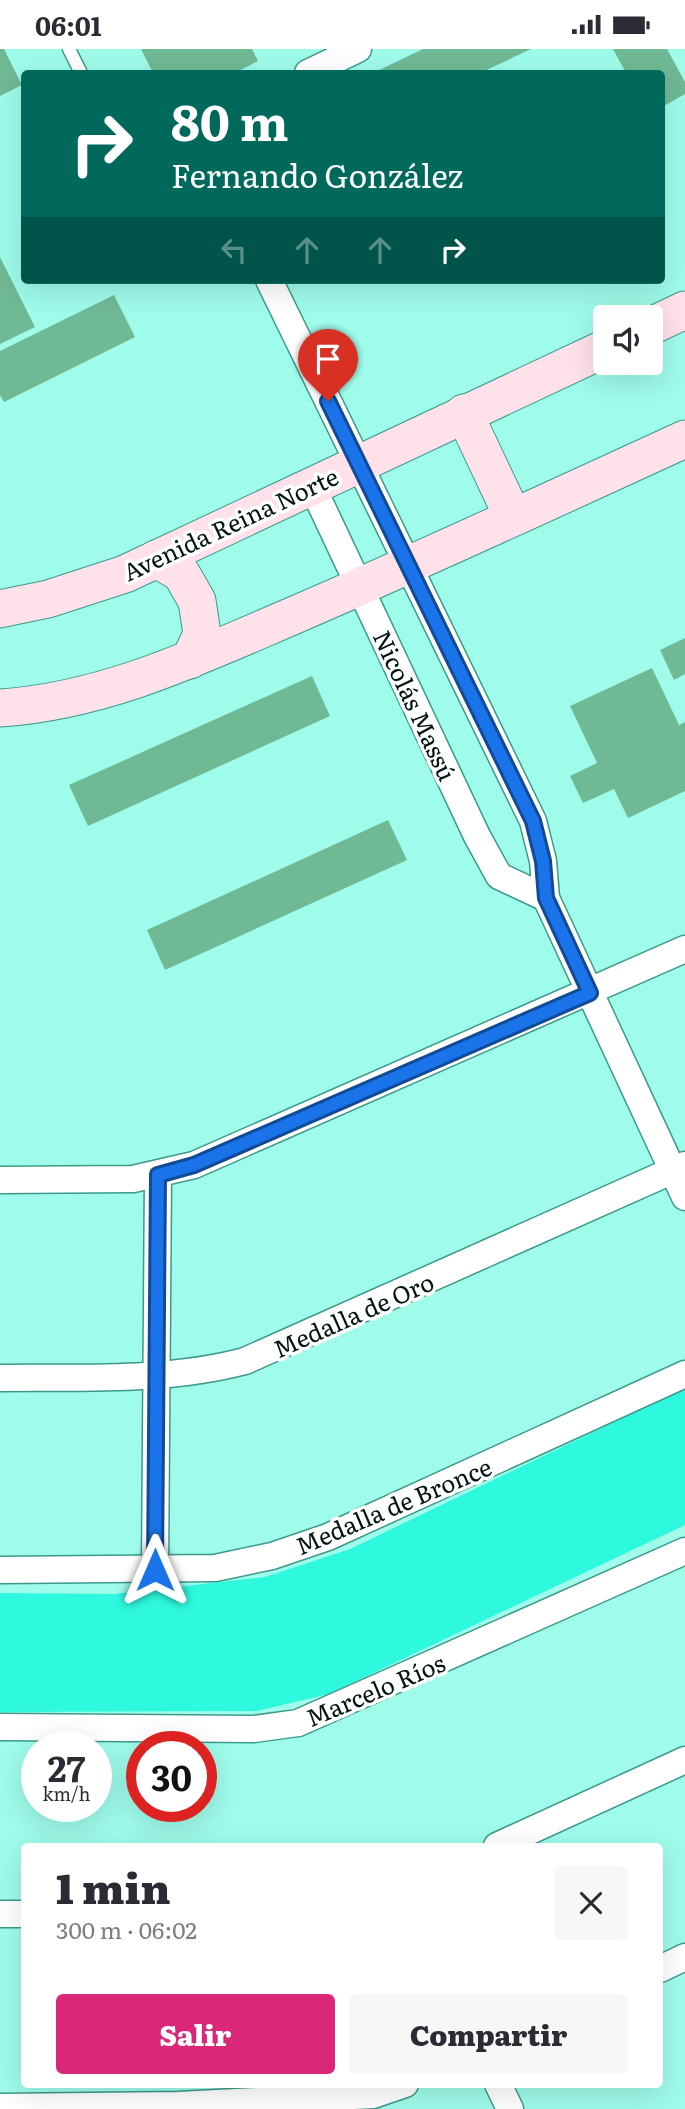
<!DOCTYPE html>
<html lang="es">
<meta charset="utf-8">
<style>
body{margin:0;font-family:Literata,serif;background:#f7f7f7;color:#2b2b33;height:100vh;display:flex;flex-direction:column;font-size:26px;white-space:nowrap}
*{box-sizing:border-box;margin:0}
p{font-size:23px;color:#7c7c81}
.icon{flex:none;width:38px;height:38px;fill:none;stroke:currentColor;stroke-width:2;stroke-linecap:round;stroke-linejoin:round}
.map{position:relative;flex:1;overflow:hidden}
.details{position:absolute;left:21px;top:1794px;width:642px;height:245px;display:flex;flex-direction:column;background:#fff;border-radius:7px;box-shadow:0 7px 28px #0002}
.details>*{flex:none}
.guide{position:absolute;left:21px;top:21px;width:644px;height:214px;border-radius:7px;box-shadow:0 7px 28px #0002;background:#00695c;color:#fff;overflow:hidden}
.buttons{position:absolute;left:593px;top:256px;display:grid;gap:14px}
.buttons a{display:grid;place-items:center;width:70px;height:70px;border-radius:7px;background:#fff;box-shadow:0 7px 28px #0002;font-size:35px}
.speed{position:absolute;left:21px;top:1682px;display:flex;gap:14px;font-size:35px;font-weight:700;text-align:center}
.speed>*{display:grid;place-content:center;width:91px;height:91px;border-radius:50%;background:#fff;box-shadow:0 7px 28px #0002;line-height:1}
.speed small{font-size:18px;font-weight:400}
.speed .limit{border:10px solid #d22;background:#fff;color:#111}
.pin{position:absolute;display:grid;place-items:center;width:60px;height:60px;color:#fff;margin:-72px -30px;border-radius:50% 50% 50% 0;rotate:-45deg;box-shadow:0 0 7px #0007}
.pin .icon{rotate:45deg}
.me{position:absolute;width:77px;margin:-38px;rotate:0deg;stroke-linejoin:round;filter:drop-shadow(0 0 5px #0008)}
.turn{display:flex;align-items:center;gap:24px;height:147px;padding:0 35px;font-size:32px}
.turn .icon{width:91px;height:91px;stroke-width:2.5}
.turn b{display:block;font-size:49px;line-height:60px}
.lanes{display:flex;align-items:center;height:66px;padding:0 35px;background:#0003;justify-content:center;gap:35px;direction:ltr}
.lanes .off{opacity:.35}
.round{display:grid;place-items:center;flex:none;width:74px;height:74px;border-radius:7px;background:#f7f7f7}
.head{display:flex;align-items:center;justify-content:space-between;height:119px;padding:0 35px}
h1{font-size:42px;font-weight:800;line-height:52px}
.cta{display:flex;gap:14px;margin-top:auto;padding:14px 35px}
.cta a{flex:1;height:80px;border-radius:7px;background:#db2777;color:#fff;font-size:28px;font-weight:800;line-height:80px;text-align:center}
.cta a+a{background:#f7f7f7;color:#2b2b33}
.status{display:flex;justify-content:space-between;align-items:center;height:49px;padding:0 35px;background:#fff;direction:ltr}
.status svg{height:19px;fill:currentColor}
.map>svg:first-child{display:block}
.green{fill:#2ef8de}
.building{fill:#70b995}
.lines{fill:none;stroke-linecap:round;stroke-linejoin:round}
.lane-casing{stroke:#3b9a8b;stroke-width:15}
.street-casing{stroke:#3b9a8b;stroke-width:29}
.secondary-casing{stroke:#3b9a8b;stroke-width:39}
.lane{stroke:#fff;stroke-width:12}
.street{stroke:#fff;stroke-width:26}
.secondary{stroke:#fee1e9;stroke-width:37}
.route-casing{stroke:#114b97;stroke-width:18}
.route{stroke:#1a73e8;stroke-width:12}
.labels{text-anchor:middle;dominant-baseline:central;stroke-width:7;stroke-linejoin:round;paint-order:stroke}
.street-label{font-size:24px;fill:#001511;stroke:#fff}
</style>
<div class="status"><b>06:01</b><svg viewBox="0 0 49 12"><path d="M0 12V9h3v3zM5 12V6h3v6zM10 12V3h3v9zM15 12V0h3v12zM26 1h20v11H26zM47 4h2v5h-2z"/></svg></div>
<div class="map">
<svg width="685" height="2060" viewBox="0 0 685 2060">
<rect width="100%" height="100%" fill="#9ffbea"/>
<path class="green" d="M 685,1339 L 685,1476 L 329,1645 L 257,1662 L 0,1663 L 0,1544 L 114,1545 L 265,1528 L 350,1500 Z"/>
<g class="building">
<path d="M 0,0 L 4,0 L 22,36 L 0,47 Z"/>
<path d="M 141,0 L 252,0 L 258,12 L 235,24 L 221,24 L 219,21 L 212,24 L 153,24 Z"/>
<path d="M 423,0 L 531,0 L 480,24 L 373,24 Z"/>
<path d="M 613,0 L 667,0 L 685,33 L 685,45 L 662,58 L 662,24 L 626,24 Z"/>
<path d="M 0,208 L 35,278 L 0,295 Z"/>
<path d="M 114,246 L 135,288 L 4,353 L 0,346 L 0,302 Z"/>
<path d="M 685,589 L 685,625 L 674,631 L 660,601 Z"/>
<path d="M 652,619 L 679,676 L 685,673 L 685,742 L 628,769 L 614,740 L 583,754 L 570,727 L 597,714 L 570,657 Z"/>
<path d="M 312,627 L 330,667 L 88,777 L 69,736 Z"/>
<path d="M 388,771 L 407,811 L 165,921 L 147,881 Z"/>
</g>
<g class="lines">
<defs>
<path id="lane" d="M 69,0 L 81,24"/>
<g id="street">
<path d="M 308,24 L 358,0"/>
<path d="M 269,231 L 533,772 L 543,812 L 546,849 L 685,1148"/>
<path d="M 312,437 L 477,787 L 499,827 L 546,849"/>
<path d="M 0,1131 L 133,1130 L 194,1116 L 685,900"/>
<path d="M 0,1329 C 81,1328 165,1333 245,1312 L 685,1116"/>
<path d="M 0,1521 L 215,1519 L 272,1507 L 328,1488 L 685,1325"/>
<path d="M 155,1521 L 158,1126"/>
<path d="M 0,1678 L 254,1680 L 298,1674 L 685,1502"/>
<path d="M 497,1797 L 685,1711"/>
<path d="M 0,1865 L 24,1865"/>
<path d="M 660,1920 L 685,1908"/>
<path d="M 498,2035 L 510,2060"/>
<path d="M 0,2058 L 178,2056 L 373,2046 L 405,2035"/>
</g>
<g id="secondary">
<path d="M 651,277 L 685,261"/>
<path d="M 464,364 L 513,468"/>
<path d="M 156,510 L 181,524 L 197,552 L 202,585 L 190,611"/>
<path d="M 0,560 L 48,550 L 125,525 L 606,299"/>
<path d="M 0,659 C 106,652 201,606 297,565 C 427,509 556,449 685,390"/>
</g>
</defs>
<use href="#lane" class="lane-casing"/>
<use href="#street" class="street-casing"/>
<use href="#secondary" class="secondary-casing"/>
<use href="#lane" class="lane"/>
<use href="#street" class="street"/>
<use href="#secondary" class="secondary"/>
</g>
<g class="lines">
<defs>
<path id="route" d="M 155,1521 L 158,1126 L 194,1116 L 590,944 L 546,849 L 543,812 L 533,772 L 328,352"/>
</defs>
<use href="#route" class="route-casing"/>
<use href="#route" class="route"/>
</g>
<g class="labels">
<g class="street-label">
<text transform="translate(230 474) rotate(-25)">Avenida Reina Norte</text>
<text transform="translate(416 656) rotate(65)">Nicolás Massú</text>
<text transform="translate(353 1265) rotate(-24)">Medalla de Oro</text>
<text transform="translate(393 1456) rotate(-23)">Medalla de Bronce</text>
<text transform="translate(375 1640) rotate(-23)">Marcelo Ríos</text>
</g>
</g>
</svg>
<div class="buttons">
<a><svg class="icon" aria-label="sound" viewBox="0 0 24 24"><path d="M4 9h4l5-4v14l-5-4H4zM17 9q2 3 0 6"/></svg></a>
</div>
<div class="speed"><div>27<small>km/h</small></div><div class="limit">30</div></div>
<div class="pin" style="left:328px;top:352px;background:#d93025"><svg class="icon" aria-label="arrive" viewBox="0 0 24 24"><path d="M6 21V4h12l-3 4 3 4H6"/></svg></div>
<svg class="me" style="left:155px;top:1521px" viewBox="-20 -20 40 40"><path d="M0-17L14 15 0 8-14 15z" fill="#1a73e8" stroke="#fff" stroke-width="4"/></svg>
<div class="guide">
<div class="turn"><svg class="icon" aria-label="right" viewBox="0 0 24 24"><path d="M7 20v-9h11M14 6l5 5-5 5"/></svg><div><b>80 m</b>Fernando González</div></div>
<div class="lanes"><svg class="icon off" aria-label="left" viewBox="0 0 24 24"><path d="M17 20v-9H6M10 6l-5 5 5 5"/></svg><svg class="icon off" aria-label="ahead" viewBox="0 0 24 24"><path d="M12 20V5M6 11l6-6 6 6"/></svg><svg class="icon off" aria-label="ahead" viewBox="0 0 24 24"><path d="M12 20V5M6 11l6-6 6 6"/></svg><svg class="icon" aria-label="right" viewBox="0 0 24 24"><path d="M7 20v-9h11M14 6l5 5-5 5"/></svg></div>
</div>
<section class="details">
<div class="head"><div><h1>1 min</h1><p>300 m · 06:02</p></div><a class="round"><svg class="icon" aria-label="close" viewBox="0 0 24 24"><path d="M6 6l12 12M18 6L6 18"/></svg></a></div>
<div class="cta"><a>Salir</a><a>Compartir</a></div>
</section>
</div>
